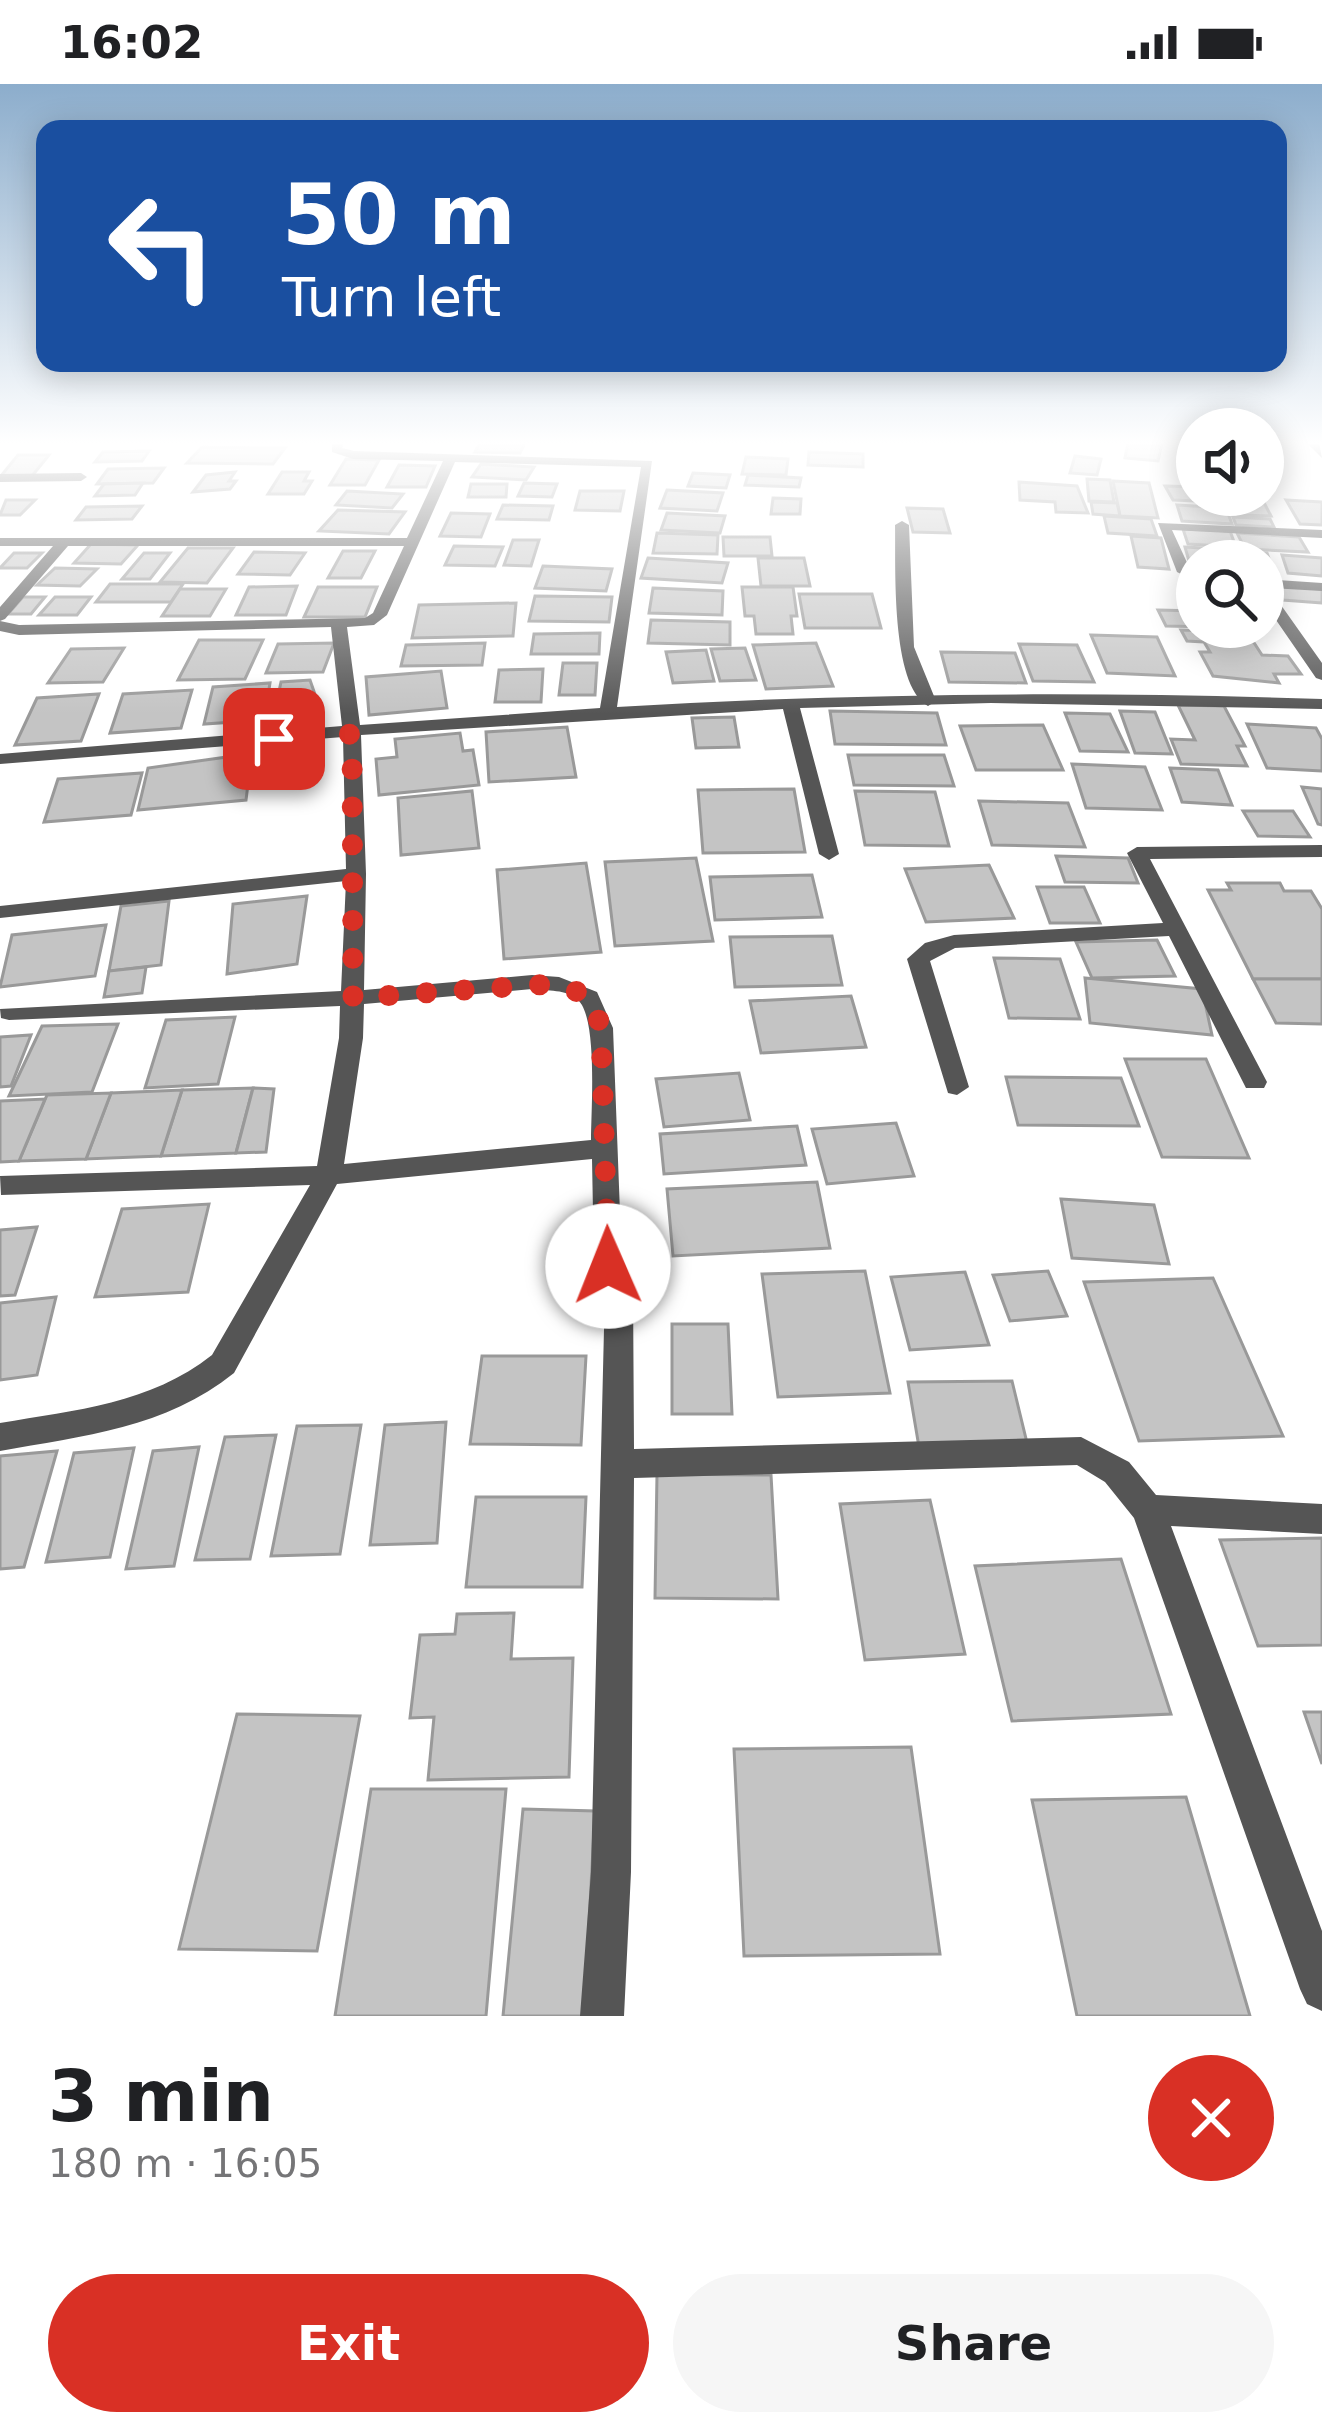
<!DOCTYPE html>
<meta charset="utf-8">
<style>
body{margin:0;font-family:"DejaVu Sans",sans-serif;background:#f6f6f6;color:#202124;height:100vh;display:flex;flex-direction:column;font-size:45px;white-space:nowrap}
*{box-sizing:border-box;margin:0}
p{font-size:39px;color:#757577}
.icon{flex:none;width:66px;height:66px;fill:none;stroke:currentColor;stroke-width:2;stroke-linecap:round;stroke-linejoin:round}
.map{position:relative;height:1932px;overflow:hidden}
.drawer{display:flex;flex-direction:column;background:#fff;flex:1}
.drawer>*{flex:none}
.top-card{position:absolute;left:36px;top:36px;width:1251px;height:252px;border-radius:24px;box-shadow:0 6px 30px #0003;background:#1a4fa0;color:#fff;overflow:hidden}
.tools{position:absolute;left:1176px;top:324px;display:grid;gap:24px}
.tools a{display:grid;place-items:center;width:108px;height:108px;border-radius:50%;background:#fff;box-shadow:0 6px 30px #0003;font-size:60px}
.pin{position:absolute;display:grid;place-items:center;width:102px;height:102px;color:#fff;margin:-51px;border-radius:24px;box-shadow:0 6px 18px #0006}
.me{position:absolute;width:132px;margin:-66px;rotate:359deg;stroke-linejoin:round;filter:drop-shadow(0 0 9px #0008)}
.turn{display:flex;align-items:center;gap:42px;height:252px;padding:0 48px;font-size:54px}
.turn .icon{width:156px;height:156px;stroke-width:2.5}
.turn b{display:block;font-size:84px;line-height:102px}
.round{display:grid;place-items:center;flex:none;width:126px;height:126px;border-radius:63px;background:#f6f6f6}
.summary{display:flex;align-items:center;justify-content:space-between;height:204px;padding:0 48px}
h1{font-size:72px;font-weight:700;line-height:90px}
.cta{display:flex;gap:24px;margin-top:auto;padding:24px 48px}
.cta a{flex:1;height:138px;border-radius:72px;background:#d93025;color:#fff;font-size:48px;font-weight:700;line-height:138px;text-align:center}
.cta a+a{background:#f6f6f6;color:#202124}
.status{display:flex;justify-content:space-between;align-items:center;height:84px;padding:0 60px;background:#fff;direction:ltr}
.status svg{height:33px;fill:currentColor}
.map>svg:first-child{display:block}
.building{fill:#c4c4c4;stroke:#999;stroke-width:3}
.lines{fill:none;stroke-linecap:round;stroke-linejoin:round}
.service{fill:#555;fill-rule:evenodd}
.minor{fill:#555;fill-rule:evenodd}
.route{stroke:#d93025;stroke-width:21;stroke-dasharray:0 37.8}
</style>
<div class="status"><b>16:02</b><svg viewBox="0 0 49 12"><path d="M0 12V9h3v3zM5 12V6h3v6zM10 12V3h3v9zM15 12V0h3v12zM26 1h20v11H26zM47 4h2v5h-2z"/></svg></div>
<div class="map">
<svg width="1322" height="1932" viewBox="0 0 1322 1932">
<rect width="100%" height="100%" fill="#fff"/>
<g class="building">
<path d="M 480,359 L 525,359 L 520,369 L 475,368 Z"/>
<path d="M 1128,359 L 1162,359 L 1158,377 L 1125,374 Z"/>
<path d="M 202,363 L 285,364 L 273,380 L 187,379 Z"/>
<path d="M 149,367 L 142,377 L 95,378 L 103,368 Z"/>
<path d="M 809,368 L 863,370 L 863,383 L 808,381 Z"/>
<path d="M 18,371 L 49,371 L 32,392 L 0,393 Z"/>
<path d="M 1075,372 L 1101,375 L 1097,391 L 1070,389 Z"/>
<path d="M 746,373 L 788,375 L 786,391 L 742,390 Z"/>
<path d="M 346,375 L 379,376 L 365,401 L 330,401 Z"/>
<path d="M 481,380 L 534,383 L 526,396 L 472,393 Z"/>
<path d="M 399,381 L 435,382 L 426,403 L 387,403 Z"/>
<path d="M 164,384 L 153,399 L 97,400 L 108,385 Z"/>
<path d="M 235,388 L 229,397 L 236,397 L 230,405 L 193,408 L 206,391 Z"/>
<path d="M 282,388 L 309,388 L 304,397 L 312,397 L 304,410 L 268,410 Z"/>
<path d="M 693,389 L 730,391 L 726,404 L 688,402 Z"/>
<path d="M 748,391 L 801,394 L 799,403 L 745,401 Z"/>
<path d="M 1087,395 L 1110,396 L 1114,418 L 1089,417 Z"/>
<path d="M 1113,397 L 1149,399 L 1158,434 L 1120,432 Z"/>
<path d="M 1019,398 L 1077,402 L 1088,429 L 1056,428 L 1055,418 L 1020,416 Z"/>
<path d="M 143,399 L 135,411 L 95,412 L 104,400 Z"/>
<path d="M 524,399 L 557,400 L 552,413 L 518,412 Z"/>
<path d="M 471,400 L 507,400 L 506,413 L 468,413 Z"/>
<path d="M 1165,402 L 1197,403 L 1197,411 L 1215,411 L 1219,418 L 1173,416 Z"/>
<path d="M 667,406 L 723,409 L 717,427 L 660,424 Z"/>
<path d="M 347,407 L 403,410 L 392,424 L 336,421 Z"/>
<path d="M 580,407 L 624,407 L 620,427 L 575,426 Z"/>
<path d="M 1229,411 L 1260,411 L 1271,432 L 1238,431 Z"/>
<path d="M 773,414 L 801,415 L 800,430 L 771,430 Z"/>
<path d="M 6,416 L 35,416 L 20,431 L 0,431 Z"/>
<path d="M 1286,416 L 1322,418 L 1322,441 L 1300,440 Z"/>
<path d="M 1091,418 L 1117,419 L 1120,432 L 1093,430 Z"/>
<path d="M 503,421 L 553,422 L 549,436 L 497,435 Z"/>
<path d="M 1177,421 L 1226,424 L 1232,440 L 1182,437 Z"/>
<path d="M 142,422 L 132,435 L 76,436 L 86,423 Z"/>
<path d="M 907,424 L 943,425 L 950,449 L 913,448 Z"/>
<path d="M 338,426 L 405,428 L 389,450 L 319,447 Z"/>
<path d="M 451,429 L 490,430 L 481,453 L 440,452 Z"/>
<path d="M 667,429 L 725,432 L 720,449 L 661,446 Z"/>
<path d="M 1104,432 L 1151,435 L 1157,452 L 1108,449 Z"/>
<path d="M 1233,433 L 1270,435 L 1274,443 L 1236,441 Z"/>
<path d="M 1183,445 L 1230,447 L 1236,463 L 1188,460 Z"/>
<path d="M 657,449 L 718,451 L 717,470 L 653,469 Z"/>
<path d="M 1237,449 L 1299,453 L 1308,468 L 1245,465 Z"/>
<path d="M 1131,452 L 1161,454 L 1169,485 L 1138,483 Z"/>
<path d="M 723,453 L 770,453 L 772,472 L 724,472 Z"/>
<path d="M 513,456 L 539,456 L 531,482 L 504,481 Z"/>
<path d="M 91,460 L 138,461 L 121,480 L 74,479 Z"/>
<path d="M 454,462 L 503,463 L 495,482 L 445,481 Z"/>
<path d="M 1185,463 L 1220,465 L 1224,477 L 1197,477 L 1197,485 L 1191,484 Z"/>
<path d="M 188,464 L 233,464 L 207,499 L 160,498 Z"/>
<path d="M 343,467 L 375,467 L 361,494 L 328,494 Z"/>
<path d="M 1235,467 L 1267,469 L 1275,491 L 1263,490 L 1263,477 L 1238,477 Z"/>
<path d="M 254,468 L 305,469 L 290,491 L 238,490 Z"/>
<path d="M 14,469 L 42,469 L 27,484 L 0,484 Z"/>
<path d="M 144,469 L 170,469 L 150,495 L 122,495 Z"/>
<path d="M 1282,471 L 1322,474 L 1322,492 L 1288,489 Z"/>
<path d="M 648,474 L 728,479 L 722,499 L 641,494 Z"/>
<path d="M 758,474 L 804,474 L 810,502 L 761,502 Z"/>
<path d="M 543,482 L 612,485 L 606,507 L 535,504 Z"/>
<path d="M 55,484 L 97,485 L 80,502 L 37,501 Z"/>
<path d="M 110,500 L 183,500 L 171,518 L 96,518 Z"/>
<path d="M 297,502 L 286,531 L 236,531 L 249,503 Z"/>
<path d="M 1278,502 L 1322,505 L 1322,519 L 1283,516 Z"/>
<path d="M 318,503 L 377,503 L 365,533 L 304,533 Z"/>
<path d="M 742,503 L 793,503 L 797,532 L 791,532 L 793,550 L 756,550 L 754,532 L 745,532 Z"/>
<path d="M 653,504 L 723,507 L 722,531 L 649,529 Z"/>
<path d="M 180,505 L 226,505 L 210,532 L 162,532 Z"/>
<path d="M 799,510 L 872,510 L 881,544 L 805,544 Z"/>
<path d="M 535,512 L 612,513 L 609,538 L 529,537 Z"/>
<path d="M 23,513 L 45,513 L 31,530 L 8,530 Z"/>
<path d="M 55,513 L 91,513 L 77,531 L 39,531 Z"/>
<path d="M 516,519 L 513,552 L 412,554 L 419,521 Z"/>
<path d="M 1158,526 L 1197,527 L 1197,543 L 1212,543 L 1166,542 Z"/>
<path d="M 651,536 L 730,538 L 730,561 L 648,559 Z"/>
<path d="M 1181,546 L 1247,548 L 1262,571 L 1288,572 L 1301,590 L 1274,590 L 1279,599 L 1213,592 L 1200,568 L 1210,568 L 1204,558 L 1187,557 Z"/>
<path d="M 600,549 L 599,570 L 531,570 L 534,550 Z"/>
<path d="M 1091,551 L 1157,553 L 1175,592 L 1107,589 Z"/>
<path d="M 199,556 L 263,556 L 245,595 L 178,596 Z"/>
<path d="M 334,559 L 323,588 L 266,589 L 278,560 Z"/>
<path d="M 485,559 L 482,581 L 401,582 L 406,561 Z"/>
<path d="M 816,559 L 833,602 L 766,605 L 753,561 Z"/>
<path d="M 1019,560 L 1077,561 L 1094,598 L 1033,597 Z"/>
<path d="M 124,564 L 103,598 L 48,599 L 71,565 Z"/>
<path d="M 745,564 L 756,596 L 720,597 L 711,565 Z"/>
<path d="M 706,566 L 714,597 L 673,599 L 666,568 Z"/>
<path d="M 941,568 L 1015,569 L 1026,599 L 949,598 Z"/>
<path d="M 563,579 L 597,579 L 595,611 L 559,611 Z"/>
<path d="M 543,585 L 541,618 L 495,618 L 499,586 Z"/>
<path d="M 441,587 L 447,624 L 369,631 L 366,593 Z"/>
<path d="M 310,596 L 321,628 L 274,631 L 281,598 Z"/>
<path d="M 270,599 L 264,636 L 204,640 L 213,603 Z"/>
<path d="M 192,606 L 181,644 L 110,649 L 123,610 Z"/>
<path d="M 99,610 L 81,657 L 15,661 L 37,614 Z"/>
<path d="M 1178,621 L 1224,622 L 1245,662 L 1237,662 L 1247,682 L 1181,680 L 1171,655 L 1195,656 Z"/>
<path d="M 830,627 L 937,629 L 946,661 L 835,660 Z"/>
<path d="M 1120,627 L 1155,628 L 1172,670 L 1135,669 Z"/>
<path d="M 1065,629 L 1110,630 L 1128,668 L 1080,667 Z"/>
<path d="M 734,633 L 739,663 L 696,664 L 692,634 Z"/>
<path d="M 1247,640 L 1316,644 L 1322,655 L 1322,687 L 1267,684 Z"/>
<path d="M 1043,641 L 1063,686 L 976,686 L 960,642 Z"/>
<path d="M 567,643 L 576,693 L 489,698 L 486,648 Z"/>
<path d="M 460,649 L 463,667 L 473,666 L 479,701 L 379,711 L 376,675 L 397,673 L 395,655 Z"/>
<path d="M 314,659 L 314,695 L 264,700 L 264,660 Z"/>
<path d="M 848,671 L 944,671 L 954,702 L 854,701 Z"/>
<path d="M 234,672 L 234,677 L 251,676 L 246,716 L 138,726 L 148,684 Z"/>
<path d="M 1072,680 L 1145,683 L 1162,726 L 1086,724 Z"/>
<path d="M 1170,684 L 1218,686 L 1232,721 L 1182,718 Z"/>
<path d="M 142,689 L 131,731 L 44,738 L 58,695 Z"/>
<path d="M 1302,703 L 1322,705 L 1322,741 L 1318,740 Z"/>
<path d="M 794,705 L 805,768 L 703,769 L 698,706 Z"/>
<path d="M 472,707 L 479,764 L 401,771 L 398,714 Z"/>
<path d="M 855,707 L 935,708 L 949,762 L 865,761 Z"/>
<path d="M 979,717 L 1068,719 L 1085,763 L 992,761 Z"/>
<path d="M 1243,727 L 1293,727 L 1310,753 L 1258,752 Z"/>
<path d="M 1056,772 L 1128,774 L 1138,799 L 1065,798 Z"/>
<path d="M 696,774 L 713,857 L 615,862 L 605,778 Z"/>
<path d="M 586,779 L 601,868 L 504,875 L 497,786 Z"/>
<path d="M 989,781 L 1014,834 L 926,838 L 905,785 Z"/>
<path d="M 812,791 L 822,833 L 715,836 L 710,793 Z"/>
<path d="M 1227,799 L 1280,799 L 1284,807 L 1311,807 L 1322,825 L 1322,895 L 1253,895 L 1208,806 L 1231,806 Z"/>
<path d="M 1037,803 L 1084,803 L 1100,839 L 1050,839 Z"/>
<path d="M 307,812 L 297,880 L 227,890 L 233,820 Z"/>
<path d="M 169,817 L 161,881 L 109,887 L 121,822 Z"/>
<path d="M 106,841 L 95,892 L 0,903 L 12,851 Z"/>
<path d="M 832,852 L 842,901 L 735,903 L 730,853 Z"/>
<path d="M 1157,856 L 1175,892 L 1092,894 L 1076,858 Z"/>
<path d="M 994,874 L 1060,875 L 1080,935 L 1009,934 Z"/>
<path d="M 146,883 L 142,909 L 104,913 L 109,887 Z"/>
<path d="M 1085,894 L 1202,905 L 1212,951 L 1090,939 Z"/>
<path d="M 1253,895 L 1322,895 L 1322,940 L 1276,939 Z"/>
<path d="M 851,912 L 866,963 L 761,969 L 750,917 Z"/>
<path d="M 235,933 L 218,1000 L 145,1004 L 166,936 Z"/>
<path d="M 118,940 L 92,1008 L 9,1012 L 42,942 Z"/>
<path d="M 31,951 L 11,1002 L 0,1003 L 0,953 Z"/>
<path d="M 1125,975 L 1206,975 L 1249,1074 L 1162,1073 Z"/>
<path d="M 739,989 L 750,1036 L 664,1043 L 656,995 Z"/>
<path d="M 1006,993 L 1121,994 L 1139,1042 L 1018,1041 Z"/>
<path d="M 253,1004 L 236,1069 L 161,1072 L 182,1006 Z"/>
<path d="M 253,1004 L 274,1005 L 266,1068 L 236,1069 Z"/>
<path d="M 182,1006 L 161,1072 L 86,1075 L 111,1009 Z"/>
<path d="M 111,1009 L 86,1075 L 19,1077 L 47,1011 Z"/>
<path d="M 45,1015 L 19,1077 L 0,1078 L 0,1017 Z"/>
<path d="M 896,1039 L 914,1092 L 827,1100 L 812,1045 Z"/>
<path d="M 797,1042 L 806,1081 L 664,1090 L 660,1050 Z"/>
<path d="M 817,1098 L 830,1164 L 673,1172 L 667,1105 Z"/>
<path d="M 1061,1115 L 1154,1121 L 1169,1180 L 1072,1174 Z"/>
<path d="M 209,1120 L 188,1208 L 95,1213 L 122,1125 Z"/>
<path d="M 37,1143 L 15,1211 L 0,1212 L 0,1146 Z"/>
<path d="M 865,1187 L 890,1309 L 778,1313 L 762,1190 Z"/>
<path d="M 1048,1187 L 1067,1232 L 1010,1237 L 993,1191 Z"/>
<path d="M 965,1188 L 989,1261 L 910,1266 L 891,1193 Z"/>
<path d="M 1213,1194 L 1283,1352 L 1139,1357 L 1084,1198 Z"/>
<path d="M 56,1213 L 37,1291 L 0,1296 L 0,1219 Z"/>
<path d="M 672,1240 L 728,1240 L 732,1330 L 672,1330 Z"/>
<path d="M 482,1272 L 586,1272 L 581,1361 L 470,1360 Z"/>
<path d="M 1012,1297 L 1028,1363 L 919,1363 L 908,1298 Z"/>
<path d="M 446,1338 L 437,1459 L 370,1461 L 385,1341 Z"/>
<path d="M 361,1341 L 340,1470 L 271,1472 L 297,1342 Z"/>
<path d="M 276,1351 L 250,1475 L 195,1476 L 225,1353 Z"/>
<path d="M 199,1363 L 174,1482 L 126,1485 L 153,1367 Z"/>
<path d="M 134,1364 L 110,1473 L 46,1478 L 74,1369 Z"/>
<path d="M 57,1367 L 24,1483 L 0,1485 L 0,1372 Z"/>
<path d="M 657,1390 L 771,1391 L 778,1515 L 655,1514 Z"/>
<path d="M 476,1413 L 586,1413 L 582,1503 L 466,1503 Z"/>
<path d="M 930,1416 L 965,1570 L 865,1576 L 840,1420 Z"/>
<path d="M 1322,1454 L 1322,1561 L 1258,1562 L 1220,1456 Z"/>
<path d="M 1121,1475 L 1171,1630 L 1012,1637 L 975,1482 Z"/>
<path d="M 514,1529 L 511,1575 L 573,1574 L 569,1693 L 428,1696 L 434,1633 L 410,1634 L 420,1551 L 455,1550 L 457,1530 Z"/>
<path d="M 1304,1628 L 1322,1628 L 1322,1680 Z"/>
<path d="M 237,1630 L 360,1632 L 317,1867 L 179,1865 Z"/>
<path d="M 911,1663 L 940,1870 L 744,1872 L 734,1665 Z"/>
<path d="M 371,1705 L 506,1705 L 486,1932 L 335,1932 Z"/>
<path d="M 1186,1713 L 1250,1932 L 1077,1932 L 1032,1716 Z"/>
<path d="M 523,1725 L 595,1727 L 584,1932 L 503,1932 Z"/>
</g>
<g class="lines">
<path class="service" d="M 902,437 L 909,441 L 914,563 L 936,617 L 928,622 C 890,601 896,481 895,441 Z"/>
<g class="minor">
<path d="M 332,359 L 344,359 L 342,364 L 354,367 L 652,377 L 617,623 C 852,609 1087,607 1322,615 L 1322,625 L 991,619 L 800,624 L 839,770 L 829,776 L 819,770 L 783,625 L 361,651 L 366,790 L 364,906 L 532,891 L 559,893 L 597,908 L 613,944 L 622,1182 L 618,1190 L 608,1193 L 598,1190 L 594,1182 L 592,1075 L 337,1100 L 234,1289 C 166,1344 83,1352 0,1367 L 0,1339 C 76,1326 150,1320 212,1271 L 310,1101 L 1,1111 L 0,1092 L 317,1082 L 339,954 L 340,922 L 9,936 L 1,934 L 0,925 L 341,907 L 346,797 L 0,834 L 0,822 L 346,785 L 343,653 L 0,680 L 0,670 L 342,642 L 331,543 L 19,551 L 0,547 L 0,537 L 19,541 L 365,534 L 373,529 L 404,462 L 68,462 L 5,535 L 0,537 L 0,523 L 53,462 L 0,462 L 0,454 L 407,454 L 443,377 L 353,375 L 332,368 ZM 455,378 L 641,383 L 600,624 L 360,641 L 347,543 L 374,541 L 387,531 ZM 532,905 C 547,907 567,905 578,916 C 598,934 591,1027 591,1056 L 344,1080 L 363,954 L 364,920 Z"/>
<path d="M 1307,359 L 1319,359 L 1322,374 Z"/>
<path d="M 0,390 L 81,389 L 87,393 L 81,397 L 0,398 Z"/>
<path d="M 1158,439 L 1322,446 L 1322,454 L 1172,446 L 1190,485 L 1197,489 L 1197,498 L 1177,488 Z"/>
<path d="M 1263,495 L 1322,499 L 1322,507 L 1269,504 L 1322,579 L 1322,596 L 1316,594 L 1263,517 Z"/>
<path d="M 1322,761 L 1322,773 L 1150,775 L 1267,998 L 1264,1004 L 1246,1004 L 1169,852 L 955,864 L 930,877 L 969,1003 L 957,1011 L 948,1009 L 907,875 L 925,859 L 954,851 L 1163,839 L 1127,769 L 1137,763 Z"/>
<path d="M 619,1192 L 629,1195 L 633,1203 L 634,1365 L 1081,1353 L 1129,1378 L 1156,1411 L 1322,1420 L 1322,1450 L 1171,1442 L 1322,1847 L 1322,1927 L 1307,1920 L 1300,1905 L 1134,1434 L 1105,1398 L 1077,1381 L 634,1394 L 631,1788 L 624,1932 L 580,1932 L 591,1788 L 605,1203 L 609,1195 Z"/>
</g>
</g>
<linearGradient id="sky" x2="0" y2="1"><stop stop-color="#8cadcc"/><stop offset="0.57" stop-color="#fff"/><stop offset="1" stop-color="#fff" stop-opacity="0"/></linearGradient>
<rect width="1322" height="630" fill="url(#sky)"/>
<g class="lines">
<path class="route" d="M 274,655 L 352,650 L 353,914 L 550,900 C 582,906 592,912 601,944 L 608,1182"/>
</g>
</svg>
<div class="tools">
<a><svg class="icon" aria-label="sound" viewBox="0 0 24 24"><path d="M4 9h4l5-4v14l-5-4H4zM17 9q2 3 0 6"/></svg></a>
<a><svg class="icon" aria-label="search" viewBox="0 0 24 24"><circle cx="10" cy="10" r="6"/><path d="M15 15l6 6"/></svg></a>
</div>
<div class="pin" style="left:274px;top:655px;background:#d93025"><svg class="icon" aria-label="arrive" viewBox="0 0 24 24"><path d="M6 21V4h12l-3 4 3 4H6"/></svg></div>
<svg class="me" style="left:608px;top:1182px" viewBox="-20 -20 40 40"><circle r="19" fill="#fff"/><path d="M0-13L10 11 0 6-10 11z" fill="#d93025"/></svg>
<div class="top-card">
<div class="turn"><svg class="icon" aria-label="left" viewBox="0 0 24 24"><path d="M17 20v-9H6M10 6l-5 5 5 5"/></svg><div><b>50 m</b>Turn left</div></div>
</div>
</div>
<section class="drawer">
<div class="summary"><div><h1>3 min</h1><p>180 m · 16:05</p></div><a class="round" style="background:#d93025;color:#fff"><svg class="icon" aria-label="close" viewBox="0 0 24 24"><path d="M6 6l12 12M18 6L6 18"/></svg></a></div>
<div class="cta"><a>Exit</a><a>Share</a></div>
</section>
